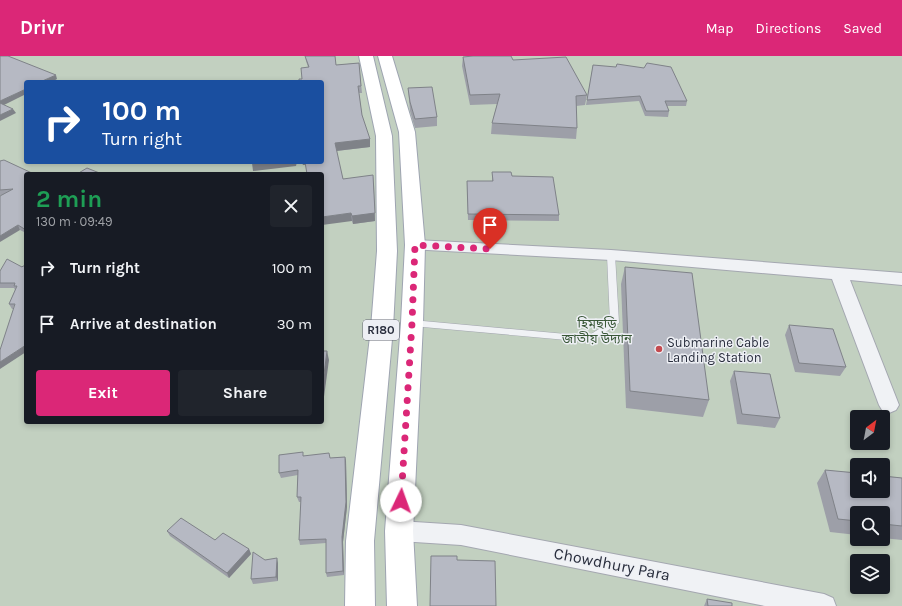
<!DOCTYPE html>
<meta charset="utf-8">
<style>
body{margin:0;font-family:Karla,"Noto Sans Bengali",sans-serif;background:#20242c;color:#f1f3f6;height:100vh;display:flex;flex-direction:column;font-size:15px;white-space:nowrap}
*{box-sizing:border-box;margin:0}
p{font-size:13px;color:#9ea1a6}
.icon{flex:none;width:22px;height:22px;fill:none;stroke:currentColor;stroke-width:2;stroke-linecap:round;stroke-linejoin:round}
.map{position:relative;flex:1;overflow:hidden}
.side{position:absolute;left:24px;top:116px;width:300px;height:252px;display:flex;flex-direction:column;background:#171b24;border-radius:4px;box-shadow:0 2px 6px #0003}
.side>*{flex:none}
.guide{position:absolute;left:24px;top:24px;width:300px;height:84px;border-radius:4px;box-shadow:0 2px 6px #0003;background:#1a4fa0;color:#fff;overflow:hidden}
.needle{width:26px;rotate:32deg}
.tools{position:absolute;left:850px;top:354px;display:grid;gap:8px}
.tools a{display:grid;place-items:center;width:40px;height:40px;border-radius:4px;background:#171b24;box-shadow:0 2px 6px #0003;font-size:20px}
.pin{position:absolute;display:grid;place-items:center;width:34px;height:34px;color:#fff;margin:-41px -17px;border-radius:50% 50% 50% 0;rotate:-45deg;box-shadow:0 0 4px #0007}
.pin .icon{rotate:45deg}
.me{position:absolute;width:44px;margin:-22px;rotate:3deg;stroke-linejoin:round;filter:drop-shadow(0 0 3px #0008)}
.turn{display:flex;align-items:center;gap:14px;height:84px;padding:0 12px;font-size:18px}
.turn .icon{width:52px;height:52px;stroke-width:2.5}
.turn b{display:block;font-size:28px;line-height:34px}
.round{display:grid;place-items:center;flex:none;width:42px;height:42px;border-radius:4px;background:#20242c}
.headline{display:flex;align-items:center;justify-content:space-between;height:68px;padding:0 12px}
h1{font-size:24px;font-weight:700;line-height:30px;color:#1e9e55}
.primary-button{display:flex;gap:8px;margin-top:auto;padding:8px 12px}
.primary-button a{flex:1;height:46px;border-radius:4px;background:#db2777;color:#fff;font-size:16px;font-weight:700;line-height:46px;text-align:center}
.primary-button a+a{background:#20242c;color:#f1f3f6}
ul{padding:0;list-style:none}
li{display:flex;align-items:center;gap:12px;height:56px;padding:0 12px}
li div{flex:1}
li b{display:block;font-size:15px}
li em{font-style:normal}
header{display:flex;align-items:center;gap:24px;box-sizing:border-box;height:56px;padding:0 20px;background:#db2777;color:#fff}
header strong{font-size:19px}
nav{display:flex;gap:22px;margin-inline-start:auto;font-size:14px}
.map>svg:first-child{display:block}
.green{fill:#c2d0c0;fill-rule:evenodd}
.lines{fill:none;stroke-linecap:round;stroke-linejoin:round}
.lane-casing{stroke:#a4a7b0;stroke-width:1}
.street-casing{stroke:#a4a7b0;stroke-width:2}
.primary-casing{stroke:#9ea4b1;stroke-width:2}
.lane{fill:#f0f2f5;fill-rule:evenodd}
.street{fill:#f0f2f5;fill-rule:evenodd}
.primary{fill:#fff;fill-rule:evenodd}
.wall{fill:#9d9fa8}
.shaded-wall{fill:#7f8288}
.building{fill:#b6b9c3;stroke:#7f8288}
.route{stroke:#db2777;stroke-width:7;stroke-dasharray:0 12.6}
.poi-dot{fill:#c44a4f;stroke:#edeff4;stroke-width:1.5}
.labels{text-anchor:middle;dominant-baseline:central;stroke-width:3;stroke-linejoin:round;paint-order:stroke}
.shield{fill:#edeff4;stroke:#636773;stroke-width:1}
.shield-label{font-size:12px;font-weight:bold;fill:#282d3c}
.park-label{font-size:13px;fill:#395737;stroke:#edeff4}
.poi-label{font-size:13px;fill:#282d3c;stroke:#edeff4;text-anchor:start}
.near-street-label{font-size:16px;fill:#282d3c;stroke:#edeff4}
</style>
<header>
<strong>Drivr</strong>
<nav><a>Map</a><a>Directions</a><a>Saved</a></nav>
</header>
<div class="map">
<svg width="902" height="550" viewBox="0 0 902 550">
<rect width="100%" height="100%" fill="#dee0e7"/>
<path class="green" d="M 0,0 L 902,0 L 902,550 L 0,550 ZM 26,26 L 322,26 L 322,106 L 26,106 ZM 26,118 L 322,118 L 322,366 L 26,366 ZM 857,361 L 883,361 L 883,387 L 857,387 ZM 857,409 L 883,409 L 883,435 L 857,435 ZM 857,457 L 883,457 L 883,483 L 857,483 ZM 857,505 L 883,505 L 883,531 L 857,531 Z"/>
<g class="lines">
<defs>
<path id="lane" d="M 611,196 L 615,199 L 619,267 L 592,285 L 589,286 L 412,270 L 408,267 L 412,264 L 588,280 L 610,266 L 607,199 Z"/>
<g id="street">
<path d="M 415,184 L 611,194 L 902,217 L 902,229 L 850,224 L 899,349 L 896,354 L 889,357 L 882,354 L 879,349 L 832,223 L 611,204 L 409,193 L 407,189 L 409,185 Z"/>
<path d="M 399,465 L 461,469 L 824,538 L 833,542 L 836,550 L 765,550 L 461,489 L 399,485 L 391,482 L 388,475 L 391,468 Z"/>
</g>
<g id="primary">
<path d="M 359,0 L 373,0 L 392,80 L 397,195 L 393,272 L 374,485 L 375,550 L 345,550 L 346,485 L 371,272 L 377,195 L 376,80 Z"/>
<path d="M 378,0 L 392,0 L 415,76 L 425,189 L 423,267 L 413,475 L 417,550 L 387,550 L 385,475 L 401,267 L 405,189 L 399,76 Z"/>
</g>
</defs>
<use href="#lane" class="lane-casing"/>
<use href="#street" class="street-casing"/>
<use href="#primary" class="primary-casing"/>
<use href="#lane" class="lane"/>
<use href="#street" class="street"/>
<use href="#primary" class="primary"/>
</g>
<g class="wall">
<path d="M 305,0 L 335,0 L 336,9 L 359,7 L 362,37 L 359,37 L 362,59 L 370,91 L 336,95 L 343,123 L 374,127 L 375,165 L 353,168 L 352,165 L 306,109 L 303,109 L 302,106 L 322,106 L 302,23 L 308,11 L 306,5 Z"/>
<path d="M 463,1 L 513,4 L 587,39 L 585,49 L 576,50 L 577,72 L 576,83 L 491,78 L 492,67 L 497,48 L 470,49 L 462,10 Z"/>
<path d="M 593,9 L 687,45 L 686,50 L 667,50 L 669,55 L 668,61 L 645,60 L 639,45 L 586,49 Z"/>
<path d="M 408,32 L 437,61 L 437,70 L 415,72 L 410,55 Z"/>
<path d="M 0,105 L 26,118 L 26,177 L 20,174 L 2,139 L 0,139 Z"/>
<path d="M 492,116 L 512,120 L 559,159 L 559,165 L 468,164 L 467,125 L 492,125 Z"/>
<path d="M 26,210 L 13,253 L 12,253 L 9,248 L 15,234 L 14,232 L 0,232 L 0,215 L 22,211 Z"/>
<path d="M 625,211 L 709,344 L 703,361 L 626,352 L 621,228 Z"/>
<path d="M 789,269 L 846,311 L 840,320 L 795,316 L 785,279 Z"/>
<path d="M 734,315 L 780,362 L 775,372 L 737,368 L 730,325 Z"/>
<path d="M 304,400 L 330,402 L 345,401 L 346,405 L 347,451 L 343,486 L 344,519 L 327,521 L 326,517 L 326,487 L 300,489 L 299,484 L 301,446 L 299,446 L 297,441 L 298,419 L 281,422 L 279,417 Z"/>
<path d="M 825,414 L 902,422 L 902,484 L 883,482 L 883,457 L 857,457 L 857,479 L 830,476 L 817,427 Z"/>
<path d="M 167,475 L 249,493 L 251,498 L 229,522 L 170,480 Z"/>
<path d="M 265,504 L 278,507 L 278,525 L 253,528 L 251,523 Z"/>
<path d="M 707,543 L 732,550 L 704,550 Z"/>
</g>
<g class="shaded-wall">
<path d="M 56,19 L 57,23 L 52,26 L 40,26 Z"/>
<path d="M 26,33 L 26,38 L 0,51 L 0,45 Z"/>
<path d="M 13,53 L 16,57 L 0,65 L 0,59 Z"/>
<path d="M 370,83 L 370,91 L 336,95 L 335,87 Z"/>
<path d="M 261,106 L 297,106 L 296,110 L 253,115 L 252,107 Z"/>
<path d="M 302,106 L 305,106 L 306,109 L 303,109 Z"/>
<path d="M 373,119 L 375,165 L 353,168 L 352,160 Z"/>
<path d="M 351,157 L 352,165 L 322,169 L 322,161 Z"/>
<path d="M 18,169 L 20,174 L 0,186 L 0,180 Z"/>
<path d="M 26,289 L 26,296 L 0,313 L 0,306 Z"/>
<path d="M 327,295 L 329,304 L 323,348 L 322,342 L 322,334 Z"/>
<path d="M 345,401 L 346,405 L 347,451 L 343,486 L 344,519 L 343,515 L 342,481 Z"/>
<path d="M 249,493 L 251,498 L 229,522 L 227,517 Z"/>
<path d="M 277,502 L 278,507 L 278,525 L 276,521 Z"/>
</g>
<g class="building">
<path d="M 0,0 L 8,0 L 56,19 L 40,26 L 26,26 L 26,33 L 0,45 Z"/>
<path d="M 305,0 L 335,0 L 336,9 L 359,7 L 361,30 L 358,30 L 362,59 L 370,83 L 335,87 L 343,123 L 373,119 L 375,157 L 352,160 L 351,157 L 322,161 L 322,118 L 307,118 L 305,106 L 322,106 L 322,26 L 299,26 L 299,23 L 302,23 L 301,12 L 309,11 Z"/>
<path d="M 473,0 L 511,0 L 513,4 L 566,1 L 587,39 L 576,40 L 577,72 L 492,67 L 500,38 L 470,39 L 463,1 Z"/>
<path d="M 647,7 L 671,11 L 687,45 L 665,45 L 669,55 L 646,55 L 640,40 L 587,44 L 593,9 L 616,11 L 617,8 L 644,12 Z"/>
<path d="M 432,31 L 437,61 L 415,63 L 410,46 L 408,32 Z"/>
<path d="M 0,47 L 13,53 L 0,59 Z"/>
<path d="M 4,104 L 34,118 L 26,118 L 26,174 L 18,169 L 0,180 L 0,140 L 13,133 L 0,134 L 0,105 Z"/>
<path d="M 87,112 L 102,118 L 77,118 Z"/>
<path d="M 492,116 L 511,116 L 512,120 L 553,121 L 559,159 L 468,158 L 467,125 L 493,125 Z"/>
<path d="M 7,203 L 22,211 L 23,210 L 26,210 L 26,289 L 0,306 L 0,294 L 15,248 L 9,248 L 17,230 L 14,230 L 15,227 L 0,227 L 0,215 Z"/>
<path d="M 625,211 L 692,217 L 709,344 L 630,335 Z"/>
<path d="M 789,269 L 833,273 L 846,311 L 799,307 Z"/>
<path d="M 322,295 L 327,295 L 322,334 Z"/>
<path d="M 734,315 L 770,318 L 780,362 L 742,358 Z"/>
<path d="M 303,396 L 303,400 L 329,397 L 330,402 L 345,401 L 346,446 L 342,481 L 343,515 L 326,517 L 326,483 L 299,484 L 301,441 L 297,441 L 298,414 L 279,417 L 279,399 Z"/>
<path d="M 825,414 L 857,417 L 857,435 L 883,435 L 883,420 L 902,422 L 902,470 L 883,468 L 883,457 L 857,457 L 857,465 L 838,463 Z"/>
<path d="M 181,462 L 215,484 L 223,477 L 249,493 L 227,517 L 167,475 Z"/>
<path d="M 253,496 L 265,504 L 277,502 L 276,521 L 251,523 Z"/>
<path d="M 431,500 L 457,500 L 457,504 L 495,505 L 496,550 L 430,550 Z"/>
<path d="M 707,543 L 732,547 L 732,550 L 708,550 Z"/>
</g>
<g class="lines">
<path class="route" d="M 401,445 L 412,267 L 415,189 L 490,193"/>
</g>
<circle class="poi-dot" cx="659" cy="293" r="4"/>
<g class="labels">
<rect class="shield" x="363" y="264" width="36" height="20" rx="3"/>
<g class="shield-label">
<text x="381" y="274">R180</text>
</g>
<g class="park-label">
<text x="597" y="267">হিমছড়ি<tspan x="597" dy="15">জাতীয় উদ্যান</tspan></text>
</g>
<g class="poi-label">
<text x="667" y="286">Submarine Cable<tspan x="667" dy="15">Landing Station</tspan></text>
</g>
<g class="near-street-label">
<text transform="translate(612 508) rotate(11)">Chowdhury Para</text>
</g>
</g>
</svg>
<div class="tools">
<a><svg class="needle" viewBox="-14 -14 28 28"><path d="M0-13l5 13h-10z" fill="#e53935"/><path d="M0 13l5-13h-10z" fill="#9ea1a6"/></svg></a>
<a><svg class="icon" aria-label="sound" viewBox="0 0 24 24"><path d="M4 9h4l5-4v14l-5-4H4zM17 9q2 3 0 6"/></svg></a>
<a><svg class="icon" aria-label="search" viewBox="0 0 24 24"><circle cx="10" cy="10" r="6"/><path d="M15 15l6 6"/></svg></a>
<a><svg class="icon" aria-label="layers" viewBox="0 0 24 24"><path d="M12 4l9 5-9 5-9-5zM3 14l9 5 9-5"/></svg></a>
</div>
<div class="pin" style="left:490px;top:193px;background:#d93025"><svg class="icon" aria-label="arrive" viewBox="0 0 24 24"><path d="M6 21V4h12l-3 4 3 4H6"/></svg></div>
<svg class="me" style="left:401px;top:445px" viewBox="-20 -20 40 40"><circle r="19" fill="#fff"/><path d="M0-13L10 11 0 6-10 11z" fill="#db2777"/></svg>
<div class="guide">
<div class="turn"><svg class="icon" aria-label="right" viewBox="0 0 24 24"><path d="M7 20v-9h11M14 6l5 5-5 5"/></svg><div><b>100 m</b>Turn right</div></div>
</div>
<section class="side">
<div class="headline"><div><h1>2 min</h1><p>130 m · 09:49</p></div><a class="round"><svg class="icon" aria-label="close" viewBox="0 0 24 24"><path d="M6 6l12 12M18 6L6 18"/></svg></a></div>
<ul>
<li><svg class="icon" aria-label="right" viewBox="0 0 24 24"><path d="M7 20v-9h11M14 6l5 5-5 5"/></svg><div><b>Turn right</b></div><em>100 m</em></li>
<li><svg class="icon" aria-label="arrive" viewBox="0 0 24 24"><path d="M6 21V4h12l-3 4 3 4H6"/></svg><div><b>Arrive at destination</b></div><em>30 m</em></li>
</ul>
<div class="primary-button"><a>Exit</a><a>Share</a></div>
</section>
</div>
